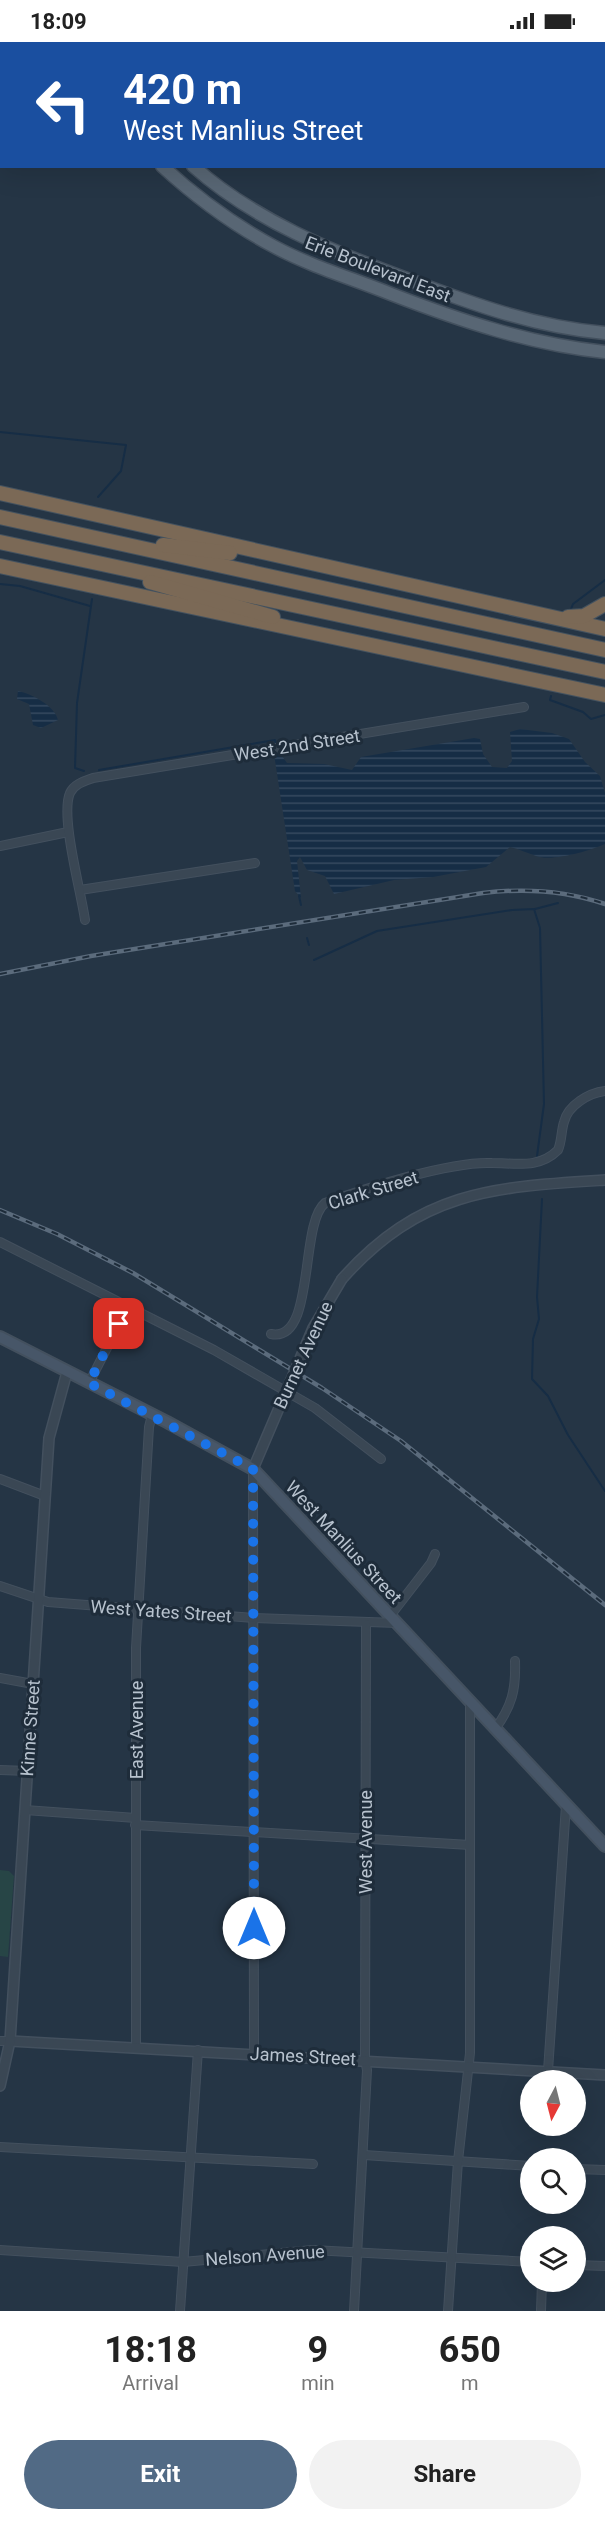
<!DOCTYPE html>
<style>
body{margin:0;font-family:Roboto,sans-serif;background:#f2f2f2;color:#222;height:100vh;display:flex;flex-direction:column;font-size:22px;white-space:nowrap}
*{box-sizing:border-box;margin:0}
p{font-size:20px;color:#767676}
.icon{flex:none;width:33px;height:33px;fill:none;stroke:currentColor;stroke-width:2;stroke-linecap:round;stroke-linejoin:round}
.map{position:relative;height:2269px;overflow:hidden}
.panel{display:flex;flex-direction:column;background:#fff;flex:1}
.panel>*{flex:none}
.guide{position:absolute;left:0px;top:0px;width:606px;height:126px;box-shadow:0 6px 24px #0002;background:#1a4fa0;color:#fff;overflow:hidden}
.needle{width:39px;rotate:187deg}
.fabs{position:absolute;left:520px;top:2028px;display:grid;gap:12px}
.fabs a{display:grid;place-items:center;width:66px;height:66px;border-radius:50%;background:#fff;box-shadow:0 6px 24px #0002;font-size:30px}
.pin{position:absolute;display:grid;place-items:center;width:51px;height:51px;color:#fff;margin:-26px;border-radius:12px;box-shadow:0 3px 9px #0006}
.me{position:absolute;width:66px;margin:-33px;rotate:0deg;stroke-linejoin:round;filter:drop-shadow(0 0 4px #0008)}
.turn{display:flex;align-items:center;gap:21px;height:126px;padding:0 24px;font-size:27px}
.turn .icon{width:78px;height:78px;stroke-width:2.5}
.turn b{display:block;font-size:42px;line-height:51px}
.eta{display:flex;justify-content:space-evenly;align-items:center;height:102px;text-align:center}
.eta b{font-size:36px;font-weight:700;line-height:42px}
.action{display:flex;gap:12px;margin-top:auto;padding:12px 24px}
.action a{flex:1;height:69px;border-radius:36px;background:#516a85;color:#fff;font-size:24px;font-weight:700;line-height:69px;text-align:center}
.action a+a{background:#f2f2f2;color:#222}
.status{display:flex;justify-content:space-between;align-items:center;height:42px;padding:0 30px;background:#fff;direction:ltr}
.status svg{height:16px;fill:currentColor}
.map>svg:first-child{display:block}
.green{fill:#274546}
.water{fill:url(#water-rules)}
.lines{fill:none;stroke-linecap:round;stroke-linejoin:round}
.stream{stroke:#162d45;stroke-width:2}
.minor-casing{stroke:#43505e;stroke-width:10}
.tertiary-casing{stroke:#43505e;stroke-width:12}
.secondary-casing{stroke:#43505e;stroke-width:14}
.primary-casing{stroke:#43505e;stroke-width:15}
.motorway-casing{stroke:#44525f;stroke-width:16}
.minor{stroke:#3a4754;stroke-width:8}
.tertiary{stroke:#3a4754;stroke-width:9}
.secondary{stroke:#475668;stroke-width:10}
.primary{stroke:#586674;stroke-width:12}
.motorway{stroke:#7b6956;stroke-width:14}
.rail-casing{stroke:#5b6b7c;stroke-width:4.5}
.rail{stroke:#1e2c3a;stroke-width:2;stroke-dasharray:7;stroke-linecap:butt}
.tertiary-bridge-casing{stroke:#43505e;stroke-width:12;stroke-linecap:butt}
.tertiary-bridge{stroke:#3a4754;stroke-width:9}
.route{stroke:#1a73e8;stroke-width:10;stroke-dasharray:0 18}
.labels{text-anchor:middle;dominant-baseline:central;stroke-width:6;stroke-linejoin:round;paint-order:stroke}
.street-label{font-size:18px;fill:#b7c2ce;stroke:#1e2c3a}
</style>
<div class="status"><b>18:09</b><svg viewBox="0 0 49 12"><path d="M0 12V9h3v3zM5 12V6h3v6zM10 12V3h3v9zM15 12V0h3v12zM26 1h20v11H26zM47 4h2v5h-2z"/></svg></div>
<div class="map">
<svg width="605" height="2269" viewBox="0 0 605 2269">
<defs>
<pattern id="water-rules" width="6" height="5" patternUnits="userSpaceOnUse" patternTransform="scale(1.5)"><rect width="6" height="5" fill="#162d45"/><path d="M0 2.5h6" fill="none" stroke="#364a5f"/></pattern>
</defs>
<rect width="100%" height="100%" fill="#253545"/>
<path class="green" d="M 0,1828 L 9,1829 L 14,1834 L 8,1915 L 0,1914 Z"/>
<g class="water">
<path d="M 18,649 C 32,652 55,664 58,678 L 41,686 L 33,683 L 29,662 L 17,657 Z"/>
<path d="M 520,687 L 552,691 L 569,697 L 585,720 L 600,734 L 605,751 L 605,802 C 589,809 552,820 536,814 C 527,811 519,807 510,805 L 486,825 L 433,835 L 394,838 L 334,852 L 325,834 L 307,828 L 300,815 L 297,819 L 301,856 L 295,849 L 274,712 L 280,711 L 287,721 L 324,722 L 352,728 L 361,715 L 474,696 L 480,697 L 483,712 L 492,725 L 507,726 L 512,719 L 510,690 Z"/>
</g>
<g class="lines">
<g class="stream">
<path d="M 0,390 L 126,403 L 121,429 L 98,455"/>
<path d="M 0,542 L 20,544 L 90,564"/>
<path d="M 571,567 L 573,562 L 605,538"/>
<path d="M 551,654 L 550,658 L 583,670 L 591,677 L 605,673"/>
<path d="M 99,728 L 275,698 L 276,703"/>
<path d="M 84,729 L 75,726 L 77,661 L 92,557"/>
<path d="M 299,854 L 301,863"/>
<path d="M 535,867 L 558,861"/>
<path d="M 307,896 L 309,903"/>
<path d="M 314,918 L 377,889 L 512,868 L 534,867 L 540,886 L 544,1062 L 537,1114"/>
<path d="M 542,1157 L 537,1255 L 539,1277 L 533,1297 L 532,1337 L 548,1354 L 568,1393 L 605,1449"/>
</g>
<defs>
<g id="minor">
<path d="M 436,0 L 437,2"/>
<path d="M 604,79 L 605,79"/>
<path d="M 0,804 L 68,790"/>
<path d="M 80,848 L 255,821"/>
<path d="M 85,878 C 81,849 60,774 70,751 C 74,742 85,739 93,736 L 524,665"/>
<path d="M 0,1200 L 214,1308 L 315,1366 L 381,1417"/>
<path d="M 271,1292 C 316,1301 299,1182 325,1161 C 367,1146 450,1119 492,1121 C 516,1121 539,1127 558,1108 C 562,1099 561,1089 564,1080 C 568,1063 589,1051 605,1049"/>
<path d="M 89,1341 L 129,1263"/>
<path d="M 253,1427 L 254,2012"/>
<path d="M 0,1437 L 45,1454"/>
<path d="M 0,1544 L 48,1560 L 254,1576 L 397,1581"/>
<path d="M 390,1574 L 431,1521 L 435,1512"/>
<path d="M 0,1636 L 33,1642"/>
<path d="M 495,1687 C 512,1664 516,1648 515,1619"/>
<path d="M 0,1728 L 28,1729"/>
<path d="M 25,1768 L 136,1776"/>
<path d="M 135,1783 L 470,1803"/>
<path d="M 0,1999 L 10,1999"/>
<path d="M 136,2005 L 136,1606 L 149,1385 L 152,1373"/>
<path d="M 548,2029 L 566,1763"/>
<path d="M 0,2105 L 313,2122"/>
<path d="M 364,2113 L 531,2124"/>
<path d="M 576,2127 L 605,2128"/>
<path d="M 0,2208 L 183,2220 L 313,2208 L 531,2220"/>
<path d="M 576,2223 L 605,2224"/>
<path d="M 180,2269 L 198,2008"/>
<path d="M 354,2269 L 367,2028 L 365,2018 L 366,1582"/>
<path d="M 448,2269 L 458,2119 L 470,2011 L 470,1660"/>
<path d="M 541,2269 L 542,2240"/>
</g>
<g id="tertiary">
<path d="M 342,1237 C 421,1148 494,1145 605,1138"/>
<path d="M 253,1427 L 279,1366"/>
<path d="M 10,1999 L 605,2033"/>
<path d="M 0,2044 L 10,1999 L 49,1396 L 67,1330"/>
</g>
<path id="secondary" d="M 0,1295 L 167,1380 L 253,1427 L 605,1804"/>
<g id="primary">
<path d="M 68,0 L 69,2"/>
<path d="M 94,0 L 95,2"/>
<path d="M 162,124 C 196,155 232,182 273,204 C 310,224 351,236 391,252 C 461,279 530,302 605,310"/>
<path d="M 193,124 C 255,179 331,209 407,237 C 472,262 535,285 605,291"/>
</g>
<g id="motorway">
<path d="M 0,451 L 605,587"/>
<path d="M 0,475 L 605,608"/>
<path d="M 0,500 L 605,630"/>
<path d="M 163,503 L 230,511"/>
<path d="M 0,524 L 605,653"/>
<path d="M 150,540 L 273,575"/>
<path d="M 568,575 L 584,574 L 605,562"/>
</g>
</defs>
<use href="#minor" class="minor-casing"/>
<use href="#tertiary" class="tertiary-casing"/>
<use href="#secondary" class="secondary-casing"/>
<use href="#primary" class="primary-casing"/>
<use href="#motorway" class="motorway-casing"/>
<use href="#minor" class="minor"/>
<use href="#tertiary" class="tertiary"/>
<use href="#secondary" class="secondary"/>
<use href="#primary" class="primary"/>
<use href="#motorway" class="motorway"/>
<defs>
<g id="rail">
<path d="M 0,932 L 91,914 L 483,851 C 525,846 564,848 605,862"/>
<path d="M 0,1168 L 57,1192 L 133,1231 L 322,1346 L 401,1399 L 605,1563"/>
</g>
</defs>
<use href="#rail" class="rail-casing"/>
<use href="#rail" class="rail"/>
<defs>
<path id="tertiary-bridge" d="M 279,1366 L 313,1286 L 342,1237"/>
</defs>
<use href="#tertiary-bridge" class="tertiary-bridge-casing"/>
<use href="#tertiary-bridge" class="tertiary-bridge"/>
</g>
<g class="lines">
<path class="route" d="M 119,1282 L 89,1341 L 253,1427 L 254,1886"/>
</g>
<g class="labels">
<g class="street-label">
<text transform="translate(378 227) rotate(21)">Erie Boulevard East</text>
<text transform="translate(297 703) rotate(-9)">West 2nd Street</text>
<text transform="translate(373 1148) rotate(-17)">Clark Street</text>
<text transform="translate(303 1313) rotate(-65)">Burnet Avenue</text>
<text transform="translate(344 1500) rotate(47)">West Manlius Street</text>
<text transform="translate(161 1569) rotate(4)">West Yates Street</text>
<text transform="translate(30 1686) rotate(-86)">Kinne Street</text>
<text transform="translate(136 1688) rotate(-90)">East Avenue</text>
<text transform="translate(365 1800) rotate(-90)">West Avenue</text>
<text transform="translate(303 2014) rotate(3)">James Street</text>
<text transform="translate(265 2213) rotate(-4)">Nelson Avenue</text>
</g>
</g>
</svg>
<div class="fabs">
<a><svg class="needle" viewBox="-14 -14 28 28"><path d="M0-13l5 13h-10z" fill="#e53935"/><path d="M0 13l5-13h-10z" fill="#767676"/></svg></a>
<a><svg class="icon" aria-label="search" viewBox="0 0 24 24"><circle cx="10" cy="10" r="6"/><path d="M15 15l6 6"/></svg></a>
<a><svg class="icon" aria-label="layers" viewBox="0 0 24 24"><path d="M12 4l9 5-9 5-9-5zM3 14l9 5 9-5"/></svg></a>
</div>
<div class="pin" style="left:119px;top:1282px;background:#d93025"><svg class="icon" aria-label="arrive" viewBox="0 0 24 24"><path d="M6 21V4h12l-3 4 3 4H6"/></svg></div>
<svg class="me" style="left:254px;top:1886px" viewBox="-20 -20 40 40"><circle r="19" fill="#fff"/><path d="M0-13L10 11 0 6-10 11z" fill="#1a73e8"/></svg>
<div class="guide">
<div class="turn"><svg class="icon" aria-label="left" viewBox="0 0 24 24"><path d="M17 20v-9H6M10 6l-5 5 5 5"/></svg><div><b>420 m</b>West Manlius Street</div></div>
</div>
</div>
<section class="panel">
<div class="eta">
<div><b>18:18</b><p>Arrival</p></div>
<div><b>9</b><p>min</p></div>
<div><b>650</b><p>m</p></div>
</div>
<div class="action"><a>Exit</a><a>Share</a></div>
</section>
